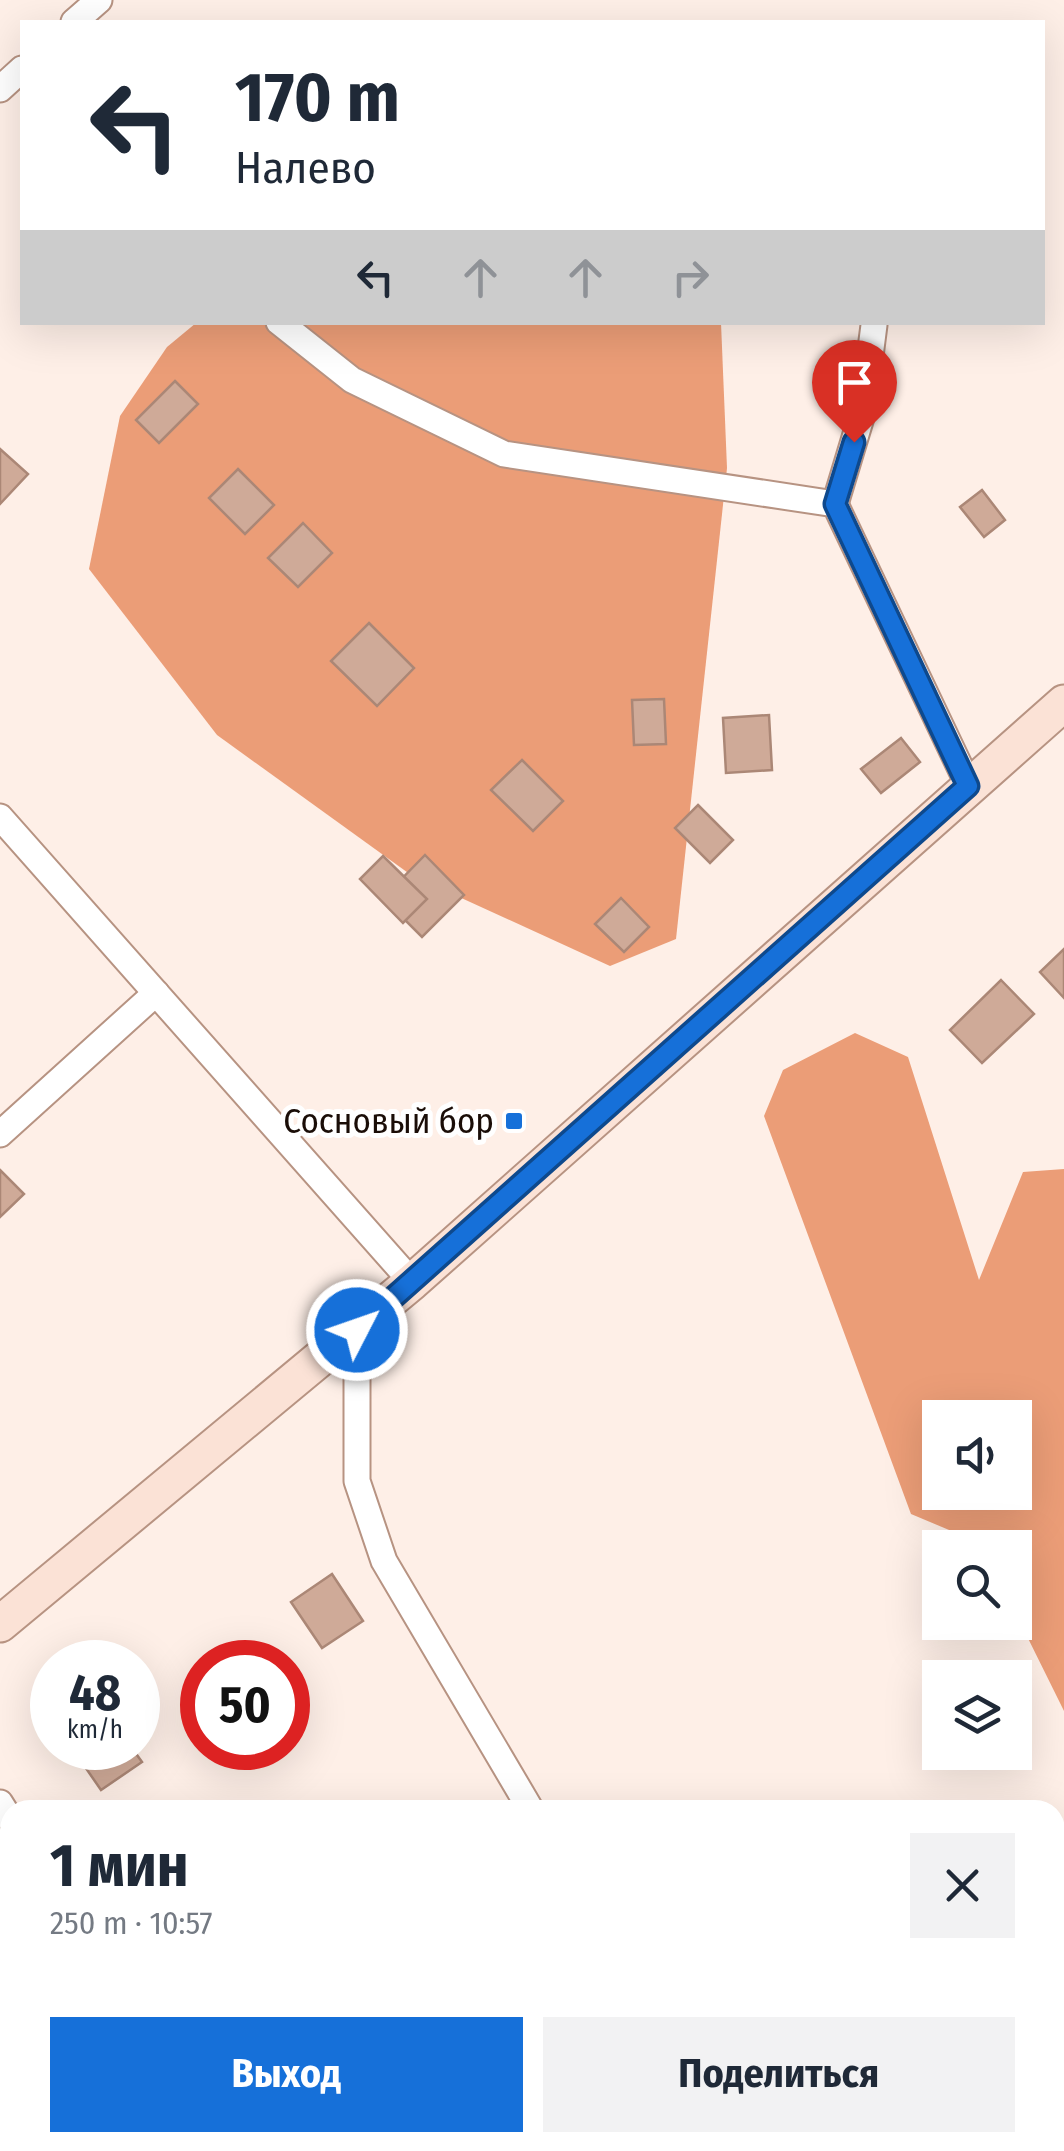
<!DOCTYPE html>
<html lang="ru">
<meta charset="utf-8">
<style>
body{margin:0;font-family:"Fira Sans Condensed",sans-serif;background:#f2f2f3;color:#1f2937;height:100vh;display:flex;flex-direction:column;font-size:38px;white-space:nowrap}
*{box-sizing:border-box;margin:0}
p{font-size:32px;color:#747a83}
.icon{flex:none;width:55px;height:55px;fill:none;stroke:currentColor;stroke-width:2;stroke-linecap:round;stroke-linejoin:round}
.map{position:relative;flex:1;overflow:hidden}
.panel{position:absolute;left:0px;top:1800px;width:1065px;height:352px;display:flex;flex-direction:column;background:#fff;border-radius:30px 30px 0 0;box-shadow:0 10px 40px #0002}
.panel>*{flex:none}
.top-card{position:absolute;left:20px;top:20px;width:1025px;height:305px;border-radius:0px;box-shadow:0 10px 40px #0002;background:#fff;color:#1f2937;overflow:hidden}
.controls{position:absolute;left:922px;top:1400px;display:grid;gap:20px}
.controls a{display:grid;place-items:center;width:110px;height:110px;border-radius:0px;background:#fff;box-shadow:0 10px 40px #0002;font-size:50px}
.speed{position:absolute;left:30px;top:1640px;display:flex;gap:20px;font-size:50px;font-weight:700;text-align:center}
.speed>*{display:grid;place-content:center;width:130px;height:130px;border-radius:50%;background:#fff;box-shadow:0 10px 40px #0002;line-height:1}
.speed small{font-size:25px;font-weight:400}
.speed .limit{border:15px solid #d22;background:#fff;color:#111}
.pin{position:absolute;display:grid;place-items:center;width:85px;height:85px;color:#fff;margin:-102px -42px;border-radius:50% 50% 50% 0;rotate:-45deg;box-shadow:0 0 10px #0007}
.pin .icon{rotate:45deg}
.me{position:absolute;width:110px;margin:-55px;rotate:49deg;stroke-linejoin:round;filter:drop-shadow(0 0 8px #0008)}
.turn{display:flex;align-items:center;gap:35px;height:210px;padding:0 50px;font-size:45px}
.turn .icon{width:130px;height:130px;stroke-width:2.5}
.turn b{display:block;font-size:70px;line-height:85px}
.lanes{display:flex;align-items:center;height:95px;padding:0 50px;background:#0003;justify-content:center;gap:50px;direction:ltr}
.lanes .off{opacity:.35}
.round{display:grid;place-items:center;flex:none;width:105px;height:105px;border-radius:0px;background:#f2f2f3}
.headline{display:flex;align-items:center;justify-content:space-between;height:170px;padding:0 50px}
h1{font-size:60px;font-weight:700;line-height:75px}
.button{display:flex;gap:20px;margin-top:auto;padding:20px 50px}
.button a{flex:1;height:115px;border-radius:0px;background:#1670d9;color:#fff;font-size:40px;font-weight:700;line-height:115px;text-align:center}
.button a+a{background:#f2f2f3;color:#1f2937}
.map>svg:first-child{display:block}
.forest{fill:#eb9d77;fill-rule:evenodd}
.building{fill:#cfaa98;stroke:#ab8776;stroke-width:2.5}
.lines{fill:none;stroke-linecap:round;stroke-linejoin:round}
.street-casing{stroke:#b79382;stroke-width:29}
.secondary-casing{stroke:#b79382;stroke-width:39}
.street{stroke:#fff;stroke-width:25}
.secondary{stroke:#fbe2d6;stroke-width:35}
.route-casing{stroke:#0e498d;stroke-width:25}
.route{stroke:#1670d9;stroke-width:18}
.poi-dot{fill:#1670d9;stroke:#fff;stroke-width:4}
.labels{text-anchor:middle;dominant-baseline:central;stroke-width:10;stroke-linejoin:round;paint-order:stroke}
.poi-label{font-size:35px;fill:#1a0d07;stroke:#fff;text-anchor:end}
</style>
<div class="map">
<svg width="1064" height="2151" viewBox="0 0 1064 2151">
<rect width="100%" height="100%" fill="#feefe7"/>
<g class="forest">
<path d="M 196,323 L 721,323 L 727,468 L 676,939 L 610,966 L 411,875 L 217,735 L 89,569 L 120,416 L 167,347 Z"/>
<path d="M 855,1033 L 908,1057 L 979,1280 L 1023,1172 L 1064,1169 L 1064,1711 L 1015,1612 L 1015,1548 L 983,1547 L 980,1543 L 911,1514 L 764,1116 L 783,1070 ZM 940,1418 L 1015,1418 L 1015,1492 L 940,1492 Z"/>
</g>
<g class="building">
<path d="M 175,381 L 198,404 L 159,443 L 136,420 Z"/>
<path d="M 0,449 L 28,474 L 0,504 Z"/>
<path d="M 238,469 L 274,505 L 245,534 L 209,498 Z"/>
<path d="M 982,490 L 1005,520 L 984,537 L 960,507 Z"/>
<path d="M 303,523 L 332,553 L 298,587 L 268,558 Z"/>
<path d="M 369,623 L 414,668 L 377,706 L 331,661 Z"/>
<path d="M 664,699 L 666,744 L 634,745 L 632,700 Z"/>
<path d="M 769,715 L 772,770 L 726,773 L 723,718 Z"/>
<path d="M 901,738 L 920,762 L 881,793 L 861,769 Z"/>
<path d="M 522,760 L 563,801 L 533,831 L 491,790 Z"/>
<path d="M 698,805 L 733,840 L 710,863 L 675,828 Z"/>
<path d="M 425,855 L 464,895 L 422,937 L 383,898 Z"/>
<path d="M 383,856 L 427,899 L 403,923 L 360,879 Z"/>
<path d="M 621,898 L 649,927 L 624,952 L 595,924 Z"/>
<path d="M 1064,949 L 1064,998 L 1040,972 Z"/>
<path d="M 1001,980 L 1034,1014 L 982,1063 L 950,1030 Z"/>
<path d="M 0,1170 L 24,1194 L 0,1217 Z"/>
<path d="M 332,1574 L 363,1621 L 322,1648 L 291,1602 Z"/>
<path d="M 72,1748 L 132,1748 L 142,1762 L 101,1790 Z"/>
<path d="M 646,2142 L 695,2142 L 699,2149 L 652,2151 Z"/>
</g>
<g class="lines">
<defs>
<g id="street">
<path d="M 74,22 L 99,0"/>
<path d="M 0,89 L 22,69"/>
<path d="M 279,322 L 352,380 L 504,454 L 835,504 L 969,786"/>
<path d="M 835,504 L 863,411 L 874,325"/>
<path d="M 0,817 L 412,1282"/>
<path d="M 0,1134 L 156,993"/>
<path d="M 357,1329 L 357,1481 L 384,1561 L 531,1810"/>
<path d="M 0,1803 L 10,1819"/>
<path d="M 205,2142 L 210,2151"/>
<path d="M 727,2142 L 732,2151"/>
</g>
<path id="secondary" d="M 0,1624 L 412,1282 L 1064,703"/>
</defs>
<use href="#street" class="street-casing"/>
<use href="#secondary" class="secondary-casing"/>
<use href="#street" class="street"/>
<use href="#secondary" class="secondary"/>
</g>
<g class="lines">
<defs>
<path id="route" d="M 357,1330 L 968,786 L 835,504 L 854,442"/>
</defs>
<use href="#route" class="route-casing"/>
<use href="#route" class="route"/>
</g>
<rect class="poi-dot" x="504" y="1111" width="20" height="20" rx="5"/>
<g class="labels">
<g class="poi-label">
<text x="494" y="1121">Сосновый бор</text>
</g>
</g>
</svg>
<div class="controls">
<a><svg class="icon" aria-label="sound" viewBox="0 0 24 24"><path d="M4 9h4l5-4v14l-5-4H4zM17 9q2 3 0 6"/></svg></a>
<a><svg class="icon" aria-label="search" viewBox="0 0 24 24"><circle cx="10" cy="10" r="6"/><path d="M15 15l6 6"/></svg></a>
<a><svg class="icon" aria-label="layers" viewBox="0 0 24 24"><path d="M12 4l9 5-9 5-9-5zM3 14l9 5 9-5"/></svg></a>
</div>
<div class="speed"><div>48<small>km/h</small></div><div class="limit">50</div></div>
<div class="pin" style="left:854px;top:442px;background:#d93025"><svg class="icon" aria-label="arrive" viewBox="0 0 24 24"><path d="M6 21V4h12l-3 4 3 4H6"/></svg></div>
<svg class="me" style="left:357px;top:1330px" viewBox="-20 -20 40 40"><circle r="17" fill="#1670d9" stroke="#fff" stroke-width="3"/><path d="M0-11L8 9 0 5-8 9z" fill="#fff"/></svg>
<div class="top-card">
<div class="turn"><svg class="icon" aria-label="left" viewBox="0 0 24 24"><path d="M17 20v-9H6M10 6l-5 5 5 5"/></svg><div><b>170 m</b>Налево</div></div>
<div class="lanes"><svg class="icon" aria-label="left" viewBox="0 0 24 24"><path d="M17 20v-9H6M10 6l-5 5 5 5"/></svg><svg class="icon off" aria-label="ahead" viewBox="0 0 24 24"><path d="M12 20V5M6 11l6-6 6 6"/></svg><svg class="icon off" aria-label="ahead" viewBox="0 0 24 24"><path d="M12 20V5M6 11l6-6 6 6"/></svg><svg class="icon off" aria-label="right" viewBox="0 0 24 24"><path d="M7 20v-9h11M14 6l5 5-5 5"/></svg></div>
</div>
<section class="panel">
<div class="headline"><div><h1>1 мин</h1><p>250 m · 10:57</p></div><a class="round"><svg class="icon" aria-label="close" viewBox="0 0 24 24"><path d="M6 6l12 12M18 6L6 18"/></svg></a></div>
<div class="button"><a>Выход</a><a>Поделиться</a></div>
</section>
</div>
